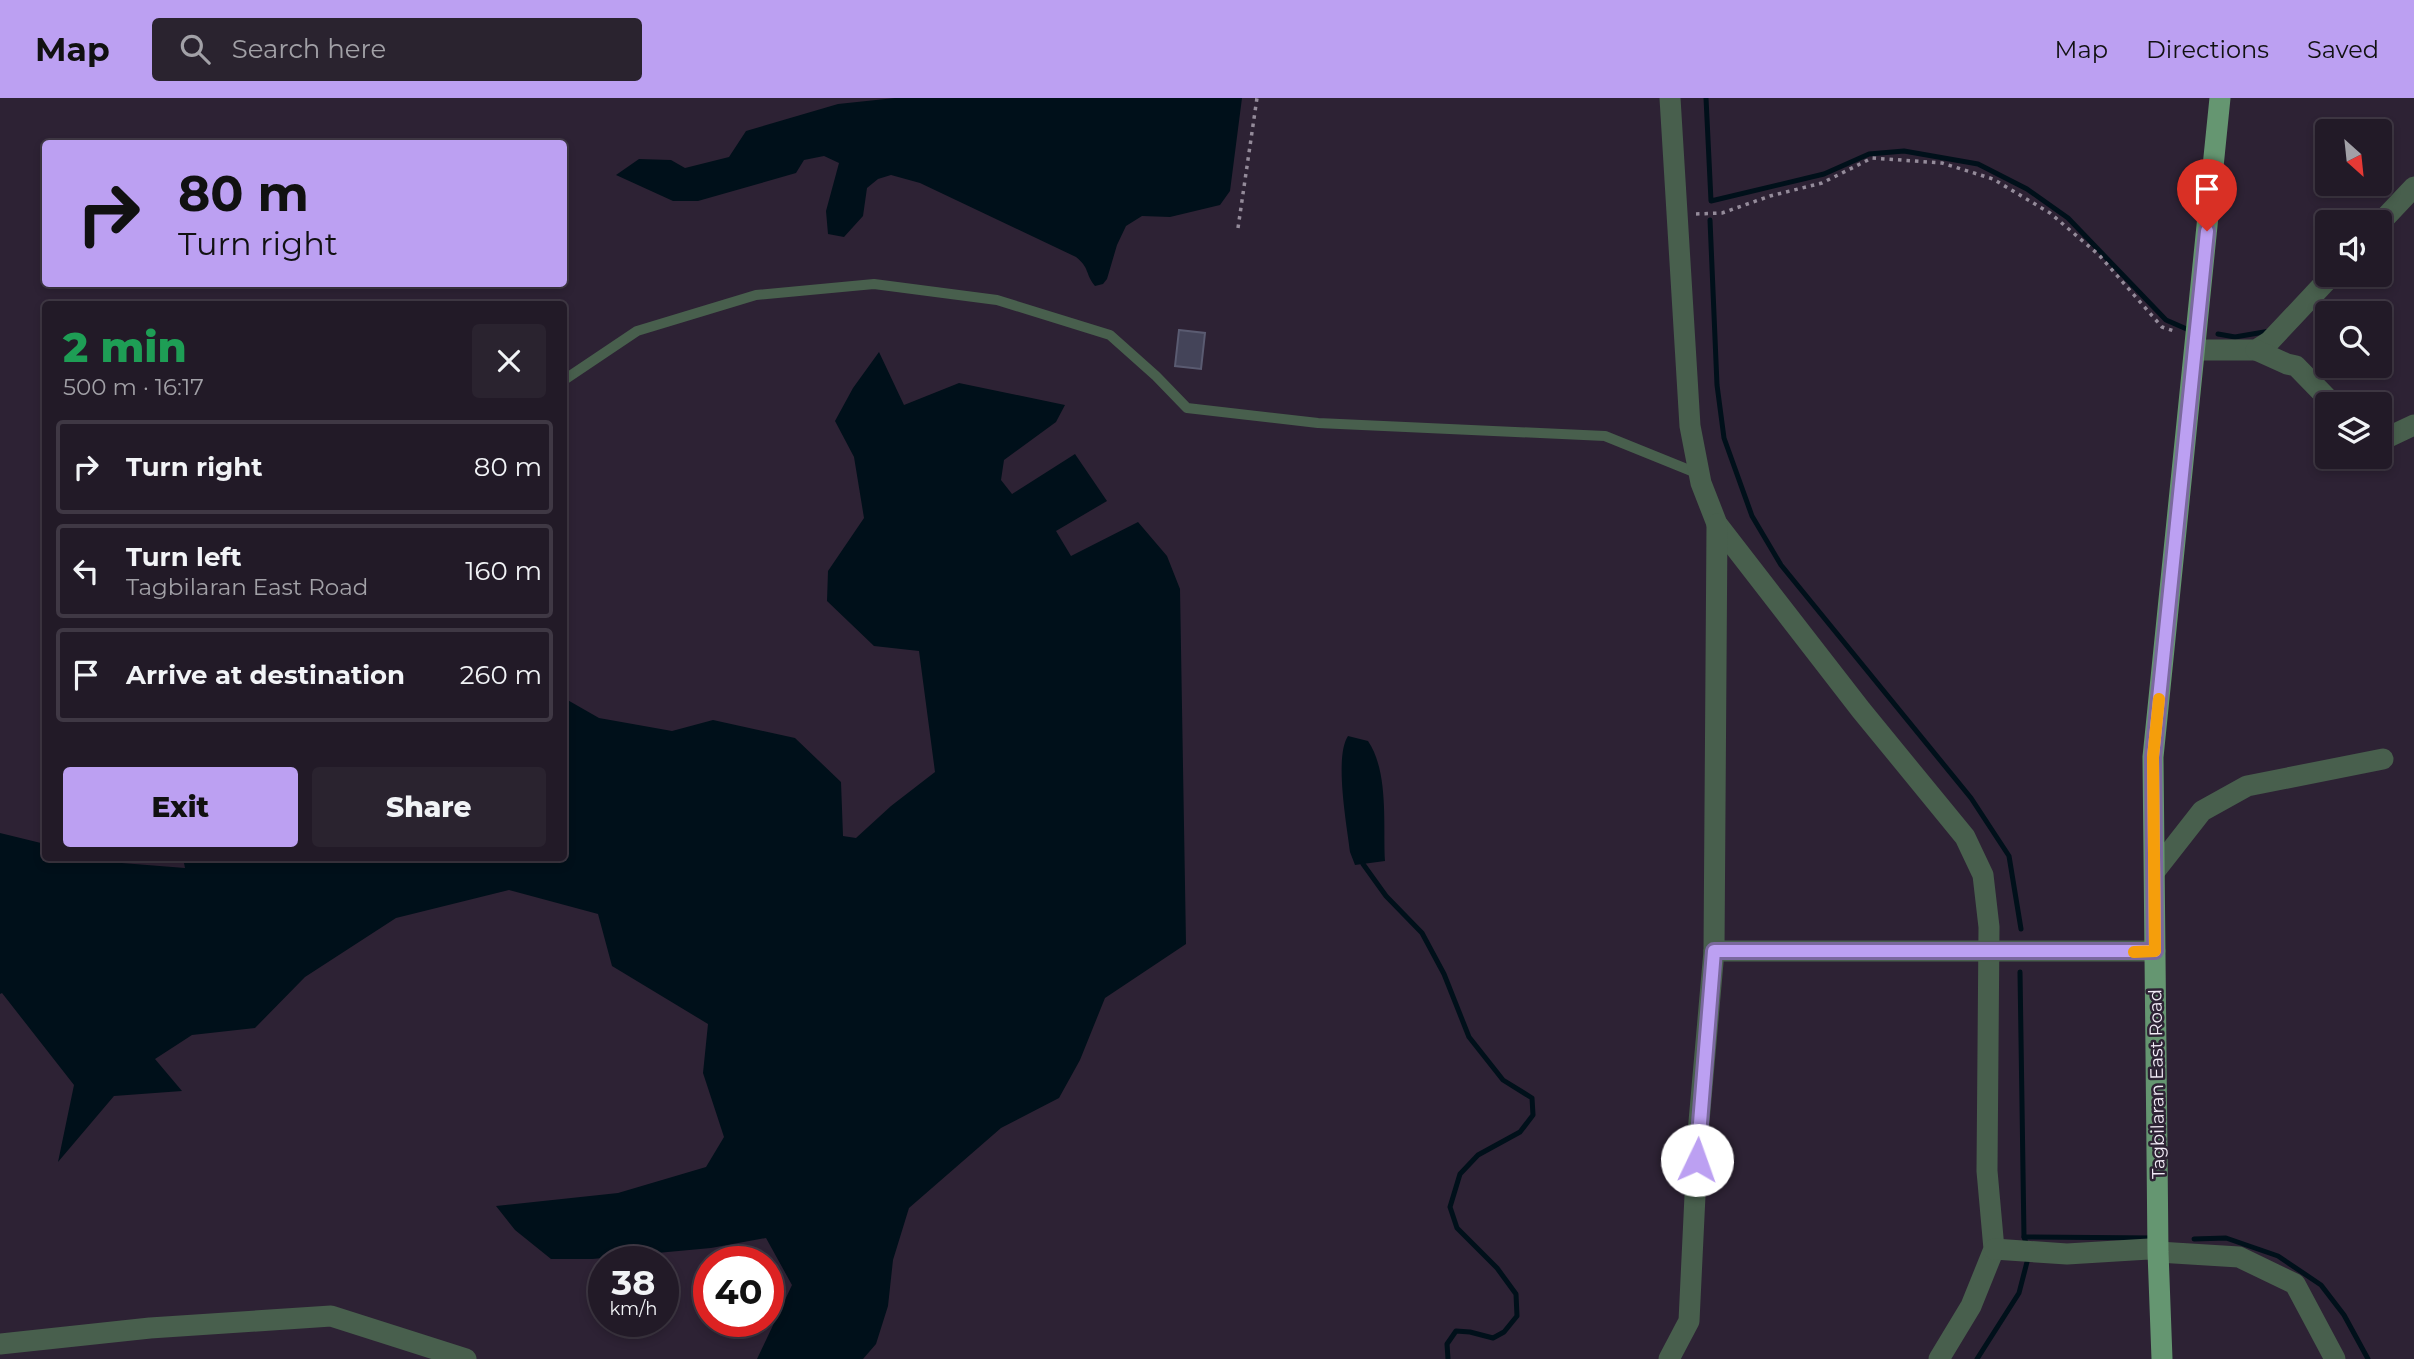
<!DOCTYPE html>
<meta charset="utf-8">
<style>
body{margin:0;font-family:Montserrat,sans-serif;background:#2a232f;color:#f1f3f6;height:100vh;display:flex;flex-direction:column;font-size:26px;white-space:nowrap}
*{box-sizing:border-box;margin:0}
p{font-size:23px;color:#a2a1a7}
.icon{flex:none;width:38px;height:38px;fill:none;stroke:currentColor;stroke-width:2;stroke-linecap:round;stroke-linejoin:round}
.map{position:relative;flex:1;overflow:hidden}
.details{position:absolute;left:42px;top:203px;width:525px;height:560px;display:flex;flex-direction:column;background:#221a27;border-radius:7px;box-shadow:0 4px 10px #0003,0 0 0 2px #3f3844}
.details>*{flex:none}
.top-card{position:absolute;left:42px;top:42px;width:525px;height:147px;border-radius:7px;box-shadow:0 4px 10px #0003,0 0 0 2px #3f3844;background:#bca0f2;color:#111;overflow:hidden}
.needle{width:46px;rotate:153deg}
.fabs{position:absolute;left:2315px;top:21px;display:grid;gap:14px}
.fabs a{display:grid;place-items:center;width:77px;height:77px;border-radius:7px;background:#221a27;box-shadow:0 4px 10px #0003,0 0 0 2px #3f3844;font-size:35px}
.speed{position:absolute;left:588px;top:1148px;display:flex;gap:14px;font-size:35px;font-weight:700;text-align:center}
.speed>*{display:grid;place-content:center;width:91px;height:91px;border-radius:50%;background:#221a27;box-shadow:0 4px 10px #0003,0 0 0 2px #3f3844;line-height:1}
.speed small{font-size:18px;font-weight:400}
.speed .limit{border:10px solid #d22;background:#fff;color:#111}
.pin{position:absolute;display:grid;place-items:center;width:60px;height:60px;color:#fff;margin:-72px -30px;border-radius:50% 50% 50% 0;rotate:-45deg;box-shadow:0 0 7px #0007}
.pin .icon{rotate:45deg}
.me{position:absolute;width:77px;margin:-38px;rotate:3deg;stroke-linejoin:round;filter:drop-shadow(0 0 5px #0008)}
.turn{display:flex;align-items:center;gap:24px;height:147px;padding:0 21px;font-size:32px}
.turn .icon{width:91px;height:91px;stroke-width:2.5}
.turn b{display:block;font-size:49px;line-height:60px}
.round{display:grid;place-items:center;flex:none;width:74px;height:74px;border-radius:7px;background:#2a232f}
.summary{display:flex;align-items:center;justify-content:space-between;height:119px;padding:0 21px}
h1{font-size:42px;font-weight:800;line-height:52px;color:#1e9e55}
.cta{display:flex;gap:14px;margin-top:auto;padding:14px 21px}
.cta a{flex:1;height:80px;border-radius:7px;background:#bca0f2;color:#111;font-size:28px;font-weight:800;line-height:80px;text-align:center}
.cta a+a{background:#2a232f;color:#f1f3f6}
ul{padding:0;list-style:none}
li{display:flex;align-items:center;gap:21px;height:94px;margin:0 14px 10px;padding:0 7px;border:4px solid #3f3844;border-radius:7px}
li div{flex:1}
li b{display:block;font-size:26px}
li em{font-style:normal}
header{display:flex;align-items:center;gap:42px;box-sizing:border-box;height:98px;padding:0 35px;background:#bca0f2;color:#111}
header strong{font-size:33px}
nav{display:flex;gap:38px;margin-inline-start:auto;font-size:24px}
.search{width:490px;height:63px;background:#2a232f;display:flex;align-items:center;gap:18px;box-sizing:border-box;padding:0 24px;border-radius:7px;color:#a2a1a7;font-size:26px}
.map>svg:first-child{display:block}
.water{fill:#00101a}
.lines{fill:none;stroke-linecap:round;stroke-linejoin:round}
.stream{stroke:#00101a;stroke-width:5}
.building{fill:#444459;stroke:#5a5b71;stroke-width:2}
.path{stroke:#948b9a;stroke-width:3.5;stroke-dasharray:3.5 5;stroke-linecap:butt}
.service{stroke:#485f4d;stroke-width:10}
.minor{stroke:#485f4d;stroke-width:21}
.tertiary{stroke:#485f4d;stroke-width:21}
.primary{stroke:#659671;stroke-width:21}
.route-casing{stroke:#7a689d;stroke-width:18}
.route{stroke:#bca0f2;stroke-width:12}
.slow{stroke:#f59e0b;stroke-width:12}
.labels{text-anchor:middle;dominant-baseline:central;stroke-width:5;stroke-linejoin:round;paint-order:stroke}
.street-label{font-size:18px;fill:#f4edf9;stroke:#2d2234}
</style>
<header>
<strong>Map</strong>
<div class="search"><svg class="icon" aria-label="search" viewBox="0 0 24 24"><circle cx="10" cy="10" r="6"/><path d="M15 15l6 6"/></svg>Search here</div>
<nav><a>Map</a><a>Directions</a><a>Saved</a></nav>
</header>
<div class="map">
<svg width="2414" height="1261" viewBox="0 0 2414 1261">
<rect width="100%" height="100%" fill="#2d2234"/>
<g class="water">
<path d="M 895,0 L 1242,0 L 1230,93 L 1220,107 L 1170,119 L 1142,118 L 1126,128 L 1117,147 L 1107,181 L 1103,186 L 1095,188 C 1085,176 1090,170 1076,159 L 920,85 L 891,77 L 878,81 L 867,90 L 863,118 L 844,139 L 828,136 L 826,113 L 839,65 L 824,58 L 804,62 L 796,75 L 698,103 L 673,103 L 616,77 L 639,61 L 671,62 L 685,70 L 729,59 L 746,33 L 838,6 Z"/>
<path d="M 879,254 L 904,307 L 959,285 L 1065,307 L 1056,324 L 1004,362 L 1001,382 L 1012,396 L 1075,356 L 1107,403 L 1056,433 L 1071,458 L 1138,424 L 1167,458 L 1180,491 L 1186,846 L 1105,900 L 1080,962 L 1059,1000 L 1001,1030 L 909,1110 L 893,1162 L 888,1208 L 876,1246 L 863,1261 L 757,1261 L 792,1187 L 766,1140 L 711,1150 L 592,1161 L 551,1161 L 515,1132 L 496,1108 L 618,1095 L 706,1069 L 724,1039 L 703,975 L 708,926 L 612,868 L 598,816 L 509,792 L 396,820 L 305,879 L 255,930 L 192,937 L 155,961 L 182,993 L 114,998 L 58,1064 L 74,987 L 2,895 L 0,896 L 0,735 L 45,746 L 46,760 L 106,760 L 109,764 L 185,770 L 183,760 L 564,760 L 564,600 L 599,620 L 672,633 L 713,622 L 795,640 L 841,684 L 843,738 L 856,740 L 891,708 L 935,674 L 919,553 L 874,548 L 827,503 L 828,473 L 864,420 L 854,359 L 835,323 L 853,290 Z"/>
<path d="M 1348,638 L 1368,643 C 1389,674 1383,727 1385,763 L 1355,767 L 1350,754 C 1347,728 1334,659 1348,638 Z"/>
</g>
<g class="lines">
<g class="stream">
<path d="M 1706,0 L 1711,103 L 1824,76 L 1869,56 L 1904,53 L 1978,66 L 2027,91 L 2068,120 L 2166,222 L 2189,232"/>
<path d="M 1710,122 L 1717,287 L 1724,340 L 1752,418 L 1781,467 L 1971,700 L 2009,758 L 2021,831"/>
<path d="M 2218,236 L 2235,239 L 2270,233"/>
<path d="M 1363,766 L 1386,798 L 1422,835 L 1444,876 L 1469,939 L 1503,982 L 1532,1000 L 1533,1017 L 1520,1034 L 1478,1057 L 1460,1076 L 1450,1109 L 1457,1130 L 1497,1170 L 1516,1196 L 1517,1218 L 1504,1234 L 1493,1240 L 1470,1234 L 1456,1233 L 1447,1246 L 1448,1261"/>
<path d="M 2020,874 L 2024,1139 L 2027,1148"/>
<path d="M 2024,1139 L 2154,1140"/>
<path d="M 2194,1141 L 2226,1140 L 2278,1158 L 2321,1187 L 2344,1217 L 2368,1261"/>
<path d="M 1977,1261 L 2019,1195 L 2027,1164"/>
</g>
</g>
<path class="building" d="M 1179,232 L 1205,235 L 1201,271 L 1175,268 Z"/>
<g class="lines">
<g class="path">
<path d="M 1696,116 L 1722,115 L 1770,98 L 1822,85 L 1872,60 L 1942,65 L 1993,81 L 2050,115 L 2099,157 L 2162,229 L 2177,234"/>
<path d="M 1238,130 L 1257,0"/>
</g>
<path class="service" d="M 564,282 L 637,233 L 756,197 L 874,186 L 997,202 L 1110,237 L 1156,278 L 1187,310 L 1318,325 L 1605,338 L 1694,374 L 1698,380"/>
<g class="minor">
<path d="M 1670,0 L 1690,328 L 1701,385 L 1717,426 L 1861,612 L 1965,739 L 1983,777 L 1989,829 L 1987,1073 L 1994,1151 L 1971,1208 L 1939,1261"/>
<path d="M 2380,125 L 2414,89"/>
<path d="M 2195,252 L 2256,252 L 2270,243 L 2332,177"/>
<path d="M 2256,252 L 2287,266 L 2296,268 L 2333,306"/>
<path d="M 2380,343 L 2414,327"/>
<path d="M 2155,773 L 2202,713 L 2247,688 L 2383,661"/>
<path d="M 1714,853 L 1717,426"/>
<path d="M 1994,1151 L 2067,1156 L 2149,1151 L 2158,1154 L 2239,1159 L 2295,1186 L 2335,1261"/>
</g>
<g class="tertiary">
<path d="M 0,1246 L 150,1230 L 331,1218 L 466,1261"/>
<path d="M 1669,1261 L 1689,1223 L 1698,1035 L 1714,853 L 2155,853"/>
</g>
<path class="primary" d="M 2162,1261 L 2158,1154 L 2153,659 L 2220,0"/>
</g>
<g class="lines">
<defs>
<path id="route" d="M 1697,1062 L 1714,853 L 2155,853 L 2153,659 L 2207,133"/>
</defs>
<use href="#route" class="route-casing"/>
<use href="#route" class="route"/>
<path class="slow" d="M 2134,854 L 2155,853 L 2153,659 L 2159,601"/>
</g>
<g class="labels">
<g class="street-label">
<text transform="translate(2157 986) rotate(-91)">Tagbilaran East Road</text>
</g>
</g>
</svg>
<div class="fabs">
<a><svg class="needle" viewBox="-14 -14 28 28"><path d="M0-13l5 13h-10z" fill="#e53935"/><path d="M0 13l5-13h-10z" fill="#a2a1a7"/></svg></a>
<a><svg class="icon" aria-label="sound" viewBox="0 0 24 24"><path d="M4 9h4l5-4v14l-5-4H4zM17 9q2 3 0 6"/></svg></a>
<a><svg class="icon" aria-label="search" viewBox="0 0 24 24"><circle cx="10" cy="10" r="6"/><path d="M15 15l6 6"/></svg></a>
<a><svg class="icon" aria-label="layers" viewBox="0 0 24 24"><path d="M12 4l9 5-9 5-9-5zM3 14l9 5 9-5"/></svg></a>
</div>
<div class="speed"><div>38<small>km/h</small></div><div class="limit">40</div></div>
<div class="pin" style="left:2207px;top:133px;background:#d93025"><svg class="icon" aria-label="arrive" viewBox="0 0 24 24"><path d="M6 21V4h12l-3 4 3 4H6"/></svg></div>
<svg class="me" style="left:1697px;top:1062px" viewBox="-20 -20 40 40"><circle r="19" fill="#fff"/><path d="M0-13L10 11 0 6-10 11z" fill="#bca0f2"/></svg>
<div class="top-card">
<div class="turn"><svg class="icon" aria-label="right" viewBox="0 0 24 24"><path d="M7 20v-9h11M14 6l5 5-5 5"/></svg><div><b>80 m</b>Turn right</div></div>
</div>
<section class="details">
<div class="summary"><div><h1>2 min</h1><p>500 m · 16:17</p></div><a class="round"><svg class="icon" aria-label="close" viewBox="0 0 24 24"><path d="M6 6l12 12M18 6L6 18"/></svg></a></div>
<ul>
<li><svg class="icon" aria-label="right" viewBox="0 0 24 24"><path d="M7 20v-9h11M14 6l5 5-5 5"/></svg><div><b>Turn right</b></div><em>80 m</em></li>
<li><svg class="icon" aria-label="left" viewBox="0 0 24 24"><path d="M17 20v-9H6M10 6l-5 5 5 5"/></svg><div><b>Turn left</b><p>Tagbilaran East Road</p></div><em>160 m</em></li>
<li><svg class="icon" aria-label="arrive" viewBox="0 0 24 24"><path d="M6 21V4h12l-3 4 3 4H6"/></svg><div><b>Arrive at destination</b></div><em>260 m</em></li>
</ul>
<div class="cta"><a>Exit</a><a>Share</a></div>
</section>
</div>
